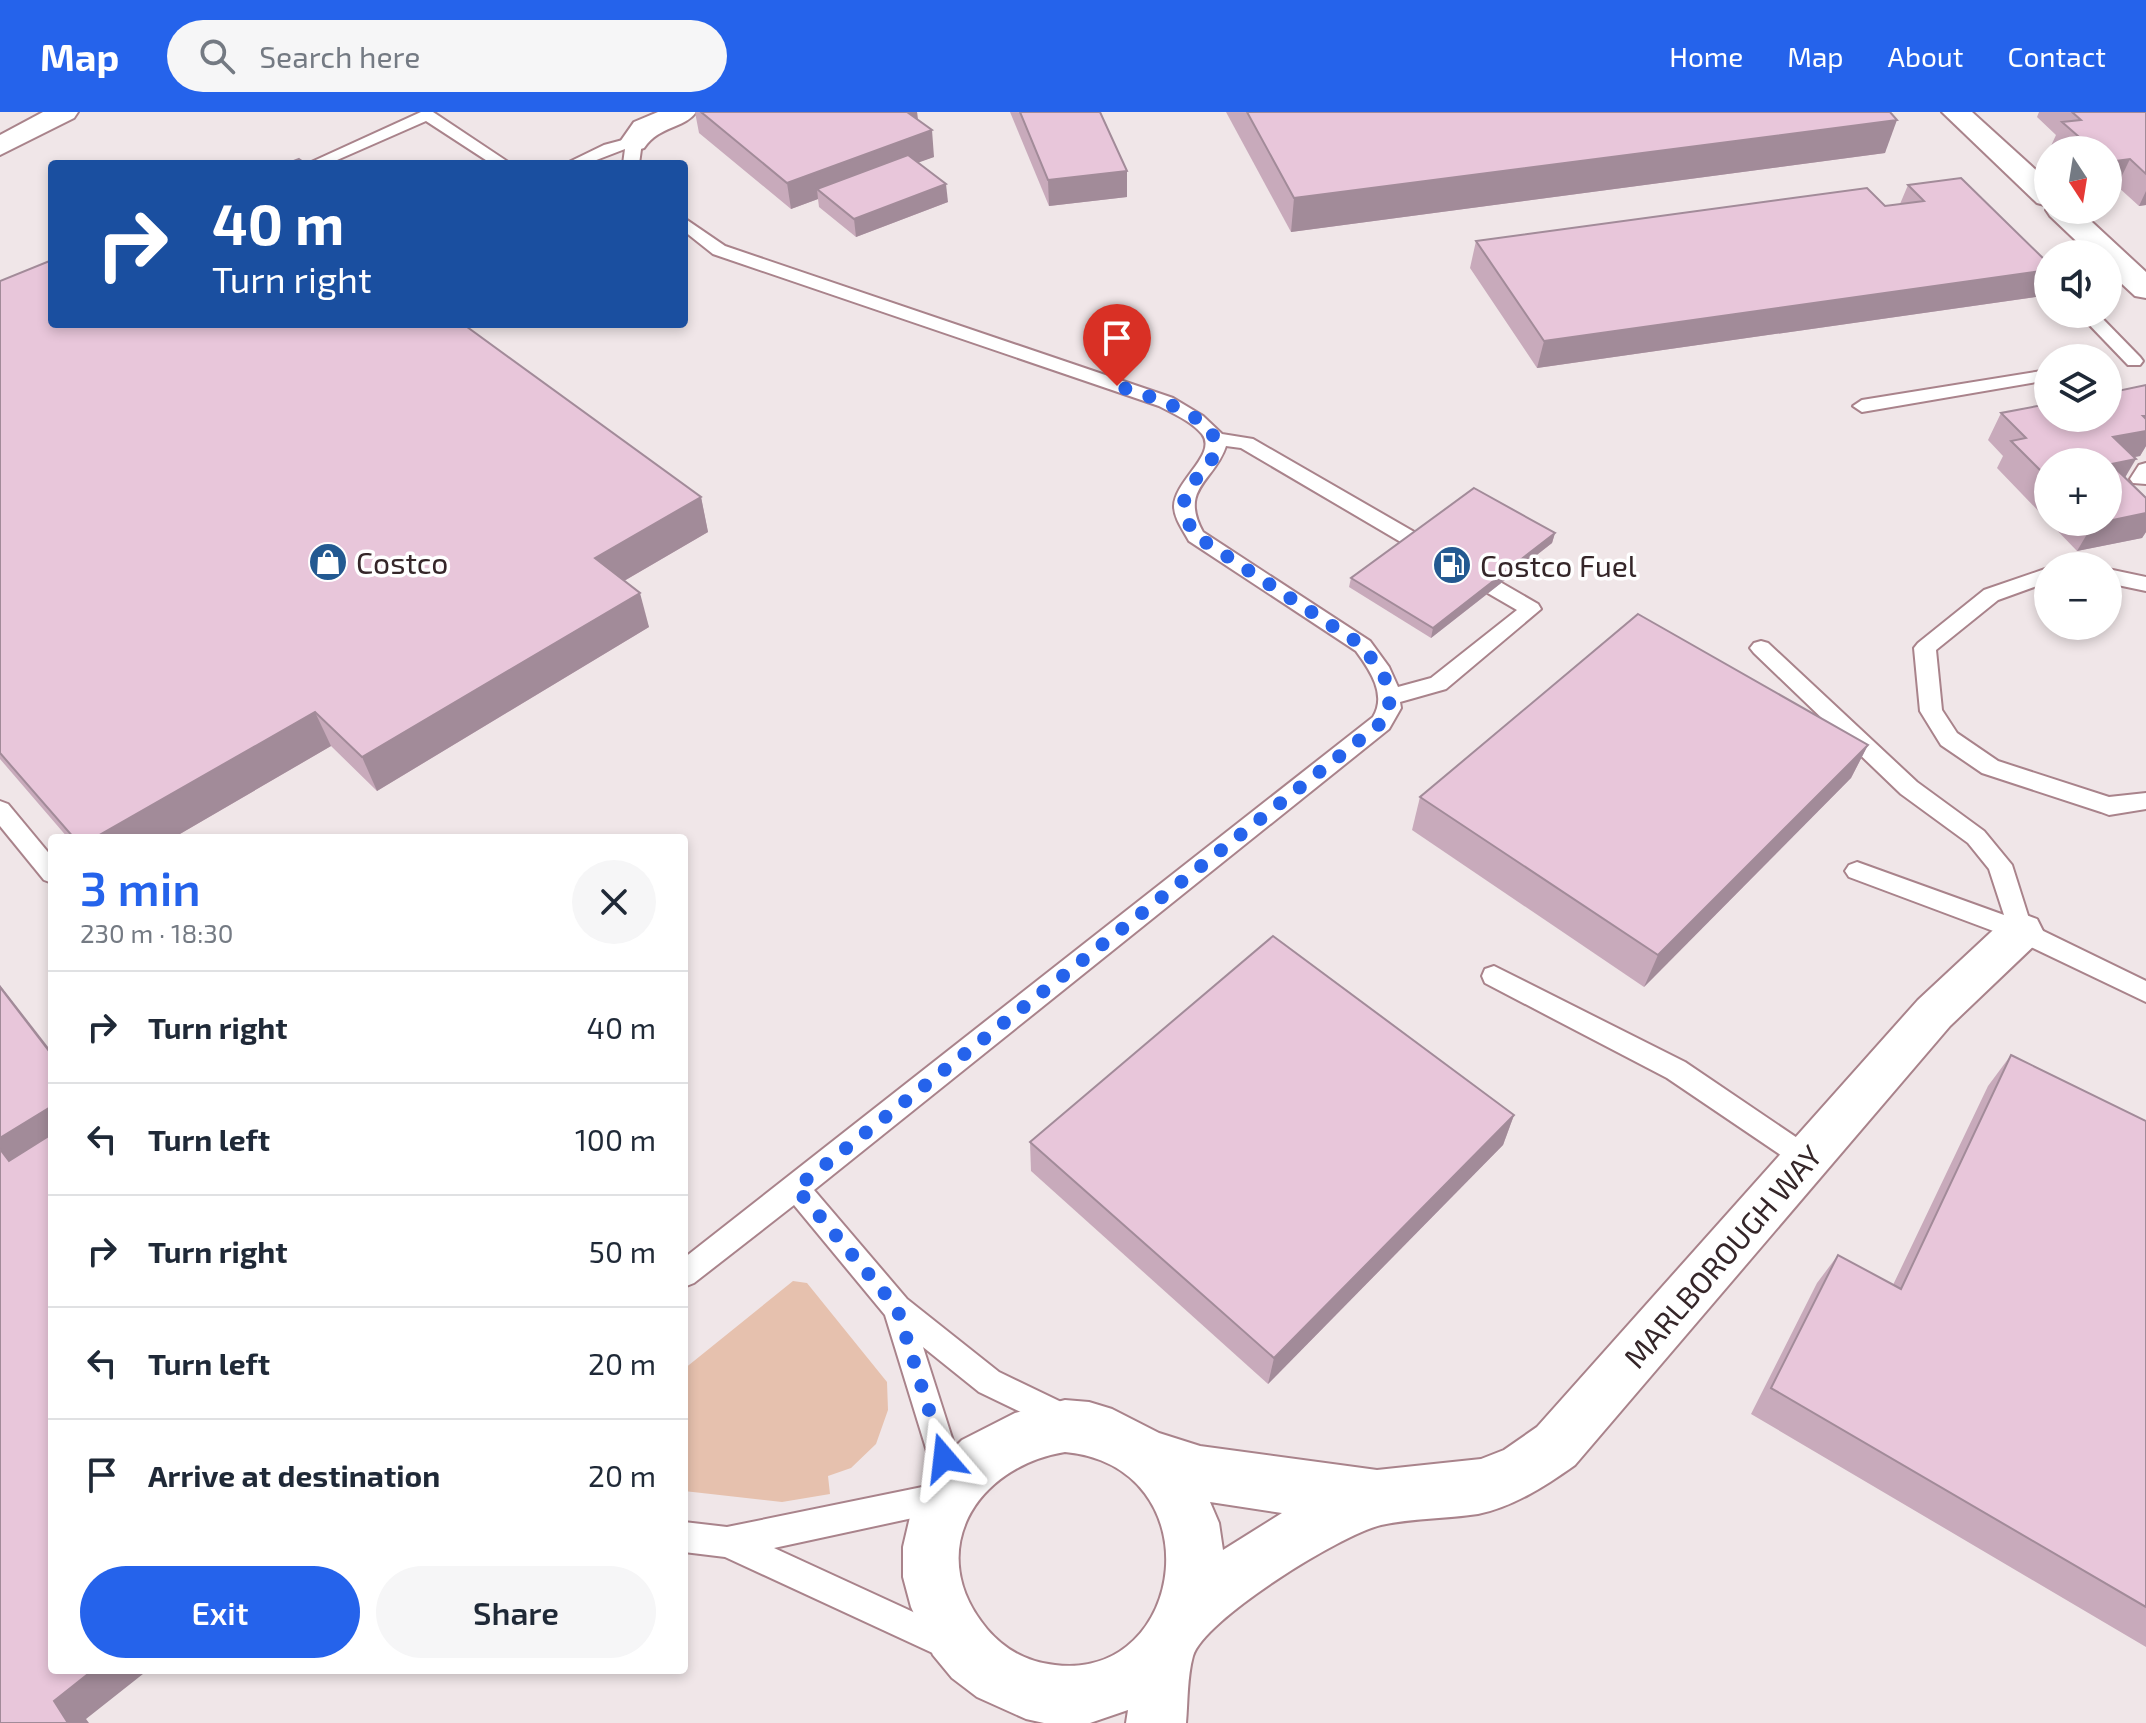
<!DOCTYPE html>
<meta charset="utf-8">
<style>
body{margin:0;font-family:"Exo 2",sans-serif;background:#f6f6f7;color:#1f2937;height:100vh;display:flex;flex-direction:column;font-size:30px;white-space:nowrap}
*{box-sizing:border-box;margin:0}
p{font-size:26px;color:#747a83}
.icon{flex:none;width:44px;height:44px;fill:none;stroke:currentColor;stroke-width:2;stroke-linecap:round;stroke-linejoin:round}
.map{position:relative;flex:1;overflow:hidden}
.drawer{position:absolute;left:48px;top:722px;width:640px;height:840px;display:flex;flex-direction:column;background:#fff;border-radius:8px;box-shadow:0 4px 12px #0003}
.drawer>*{flex:none}
.top-card{position:absolute;left:48px;top:48px;width:640px;height:168px;border-radius:8px;box-shadow:0 4px 12px #0003;background:#1a4fa0;color:#fff;overflow:hidden}
.needle{width:52px;rotate:168deg}
.controls{position:absolute;left:2034px;top:24px;display:grid;gap:16px}
.controls a{display:grid;place-items:center;width:88px;height:88px;border-radius:50%;background:#fff;box-shadow:0 4px 12px #0003;font-size:40px}
.pin{position:absolute;display:grid;place-items:center;width:68px;height:68px;color:#fff;margin:-82px -34px;border-radius:50% 50% 50% 0;rotate:-45deg;box-shadow:0 0 8px #0007}
.pin .icon{rotate:45deg}
.me{position:absolute;width:88px;margin:-44px;rotate:343deg;stroke-linejoin:round;filter:drop-shadow(0 0 6px #0008)}
.turn{display:flex;align-items:center;gap:28px;height:168px;padding:0 32px;font-size:36px}
.turn .icon{width:104px;height:104px;stroke-width:2.5}
.turn b{display:block;font-size:56px;line-height:68px}
.round{display:grid;place-items:center;flex:none;width:84px;height:84px;border-radius:42px;background:#f6f6f7}
.overview{display:flex;align-items:center;justify-content:space-between;height:136px;padding:0 32px}
h1{font-size:48px;font-weight:600;line-height:60px;color:#2563eb}
.action{display:flex;gap:16px;margin-top:auto;padding:16px 32px}
.action a{flex:1;height:92px;border-radius:48px;background:#2563eb;color:#fff;font-size:32px;font-weight:600;line-height:92px;text-align:center}
.action a+a{background:#f6f6f7;color:#1f2937}
ul{padding:0;list-style:none}
li{display:flex;align-items:center;gap:24px;height:112px;padding:0 32px;border-top:2px solid #e0e1e3}
li div{flex:1}
li b{display:block;font-size:30px}
li em{font-style:normal}
header{display:flex;align-items:center;gap:48px;box-sizing:border-box;height:112px;padding:0 40px;background:#2563eb;color:#fff}
header strong{font-size:38px}
nav{display:flex;gap:44px;margin-inline-start:auto;font-size:28px}
.search{width:560px;height:72px;background:#f6f6f7;display:flex;align-items:center;gap:20px;box-sizing:border-box;padding:0 28px;border-radius:44px;color:#747a83;font-size:30px}
.map>svg:first-child{display:block}
.built{fill:#f0e6e8;fill-rule:evenodd}
.green{fill:#e6c1ae}
.lines{fill:none;stroke-linecap:round;stroke-linejoin:round}
.lane-casing{stroke:#a9838b;stroke-width:4}
.street-casing{stroke:#a9838b;stroke-width:4}
.secondary-casing{stroke:#a9838b;stroke-width:4}
.lane{fill:#fff;fill-rule:evenodd}
.street{fill:#fff;fill-rule:evenodd}
.secondary{fill:#fff;fill-rule:evenodd}
.wall{fill:#c8aabb}
.shaded-wall{fill:#a28b99}
.building{fill:#e8c6da;stroke:#a28b99;stroke-width:2}
.route{stroke:#2563eb;stroke-width:14;stroke-dasharray:0 25.2}
.labels{text-anchor:middle;dominant-baseline:central;stroke-width:7;stroke-linejoin:round;paint-order:stroke}
.poi-label{font-size:30px;fill:#352629;stroke:#fff;text-anchor:start}
.street-label{font-size:30px;fill:#352629;stroke:#fff}
</style>
<header>
<strong>Map</strong>
<div class="search"><svg class="icon" aria-label="search" viewBox="0 0 24 24"><circle cx="10" cy="10" r="6"/><path d="M15 15l6 6"/></svg>Search here</div>
<nav><a>Home</a><a>Map</a><a>About</a><a>Contact</a></nav>
</header>
<div class="map">
<svg width="2146" height="1611" viewBox="0 0 2146 1611">
<rect width="100%" height="100%" fill="#fef5f7"/>
<path class="built" d="M 0,0 L 2146,0 L 2146,1611 L 0,1611 ZM 2048,38 L 2108,38 L 2108,98 L 2048,98 ZM 52,52 L 684,52 L 684,212 L 52,212 ZM 2048,142 L 2108,142 L 2108,202 L 2048,202 ZM 2048,246 L 2108,246 L 2108,306 L 2048,306 ZM 2048,350 L 2108,350 L 2108,410 L 2048,410 ZM 2048,454 L 2108,454 L 2108,514 L 2048,514 ZM 52,726 L 684,726 L 684,1558 L 52,1558 Z"/>
<path class="green" d="M 793,1169 L 807,1171 L 887,1270 L 888,1298 L 876,1332 L 851,1356 L 828,1364 L 830,1382 L 782,1390 L 684,1379 L 684,1257 Z"/>
<g class="lines">
<defs>
<g id="lane">
<path d="M 421,0 L 433,0 L 511,52 L 492,52 L 426,9 L 328,52 L 307,52 Z"/>
<path d="M 634,25 L 642,30 L 639,52 L 623,52 L 625,37 L 586,52 L 565,52 L 604,33 Z"/>
<path d="M 684,106 L 725,134 L 1173,286 L 1203,304 L 1222,322 L 1253,327 L 1442,436 L 1445,441 L 1442,446 L 1428,446 L 1241,336 L 1226,334 C 1214,370 1179,376 1203,420 L 1370,529 L 1389,555 L 1398,575 L 1431,566 L 1517,498 L 1460,465 L 1457,460 L 1460,455 L 1474,455 L 1538,492 L 1541,497 L 1446,577 L 1400,590 L 1401,596 L 1389,617 L 814,1078 L 907,1187 L 999,1260 L 1080,1299 L 1085,1309 L 1080,1319 L 1070,1323 L 1060,1319 L 979,1280 L 923,1235 L 968,1376 L 959,1396 L 774,1436 L 961,1522 L 966,1533 L 961,1544 L 950,1549 L 725,1445 L 684,1440 L 684,1410 L 727,1415 L 937,1372 L 885,1203 L 794,1093 L 694,1171 L 684,1175 L 684,1146 L 1373,605 C 1387,583 1370,558 1356,539 L 1189,429 C 1183,418 1174,406 1174,394 C 1175,368 1218,342 1202,322 C 1191,309 1174,302 1159,294 L 713,142 L 684,119 Z"/>
<path d="M 2079,202 L 2098,202 L 2140,245 L 2143,249 L 2140,253 L 2128,253 Z"/>
<path d="M 2048,258 L 2048,268 L 1862,300 L 1853,294 L 1862,288 Z"/>
<path d="M 2146,351 L 2146,372 L 2133,371 L 2130,367 L 2139,353 Z"/>
<path d="M 2048,456 L 2048,470 L 1998,488 L 1936,538 L 1942,598 L 1957,621 L 1998,649 L 2109,685 L 2146,681 L 2146,697 L 2109,703 L 2101,700 L 1982,661 L 1941,633 L 1920,599 L 1914,536 L 1918,531 L 1984,478 Z"/>
<path d="M 2108,457 L 2146,465 L 2146,479 L 2108,471 Z"/>
<path d="M 1761,529 L 1768,531 L 1917,670 L 1984,719 L 2012,753 L 2031,813 L 2146,869 L 2146,890 L 2012,826 L 1849,765 L 1845,759 L 1849,753 L 1857,750 L 2004,803 L 1989,757 L 1968,731 L 1901,682 L 1754,541 L 1750,536 L 1754,531 Z"/>
<path d="M 0,689 L 8,692 L 52,745 L 52,771 L 44,768 L 0,714 Z"/>
<path d="M 1494,854 L 1685,950 L 1815,1038 L 1819,1046 L 1815,1054 L 1806,1058 L 1797,1054 L 1667,966 L 1485,871 L 1482,864 L 1485,857 Z"/>
</g>
<g id="street">
<path d="M 658,0 L 696,0 C 684,17 660,13 644,36 L 634,39 L 624,36 L 620,30 L 634,10 Z"/>
<path d="M 1942,0 L 1972,0 L 2048,69 L 2048,94 L 2037,91 Z"/>
<path d="M 2048,95 L 2048,98 L 2079,98 L 2146,160 L 2146,186 L 2135,184 L 2108,159 L 2108,142 L 2090,142 L 2050,104 L 2046,98 Z"/>
<path d="M 2021,801 L 2037,807 L 2043,819 L 2037,831 L 1950,914 L 1575,1353 C 1547,1373 1513,1395 1478,1402 C 1446,1407 1412,1406 1381,1413 C 1342,1422 1204,1507 1193,1544 C 1187,1565 1188,1590 1186,1611 L 1126,1611 L 1128,1598 L 1090,1611 L 1044,1611 L 1026,1607 L 977,1585 L 952,1566 L 933,1543 L 911,1495 L 903,1465 L 903,1435 L 910,1405 L 933,1357 L 962,1328 L 1015,1301 L 1065,1288 L 1089,1290 L 1112,1297 L 1159,1321 L 1200,1334 L 1377,1358 L 1481,1347 L 1504,1338 L 1537,1315 L 1918,888 L 2005,807 ZM 1065,1340 C 1214,1354 1188,1569 1055,1553 C 1027,1550 1005,1538 987,1517 C 923,1441 975,1355 1065,1340 ZM 1210,1390 L 1282,1401 L 1223,1438 L 1219,1411 Z"/>
</g>
<path id="secondary" d="M 43,0 L 78,0 L 74,6 L 0,43 L 0,23 Z"/>
</defs>
<use href="#lane" class="lane-casing"/>
<use href="#street" class="street-casing"/>
<use href="#secondary" class="secondary-casing"/>
<use href="#lane" class="lane"/>
<use href="#street" class="street"/>
<use href="#secondary" class="secondary"/>
</g>
<g class="wall">
<path d="M 695,0 L 917,0 L 918,8 L 934,45 L 918,50 L 948,90 L 856,125 L 819,95 L 818,87 L 791,97 L 699,21 Z"/>
<path d="M 1010,0 L 1100,0 L 1127,59 L 1127,85 L 1049,94 Z"/>
<path d="M 1226,0 L 1890,0 L 1885,41 L 1291,120 Z"/>
<path d="M 2039,0 L 2146,0 L 2146,93 L 2139,94 L 2117,74 L 2108,38 L 2053,38 L 2050,36 L 2056,23 L 2037,5 Z"/>
<path d="M 1908,73 L 2042,184 L 1537,256 L 1470,156 L 1476,129 L 1885,94 L 1900,92 Z"/>
<path d="M 0,169 L 701,385 L 708,420 L 624,469 L 649,515 L 377,679 L 331,634 L 173,726 L 68,726 L 0,647 Z"/>
<path d="M 2146,273 L 2146,334 L 2140,344 L 2134,345 L 2125,366 L 2146,386 L 2146,420 L 2142,426 L 2077,439 L 2049,410 L 2108,410 L 2048,350 L 2048,409 L 1997,356 L 2003,344 L 1988,328 L 2001,301 Z"/>
<path d="M 1555,421 L 1552,431 L 1431,526 L 1349,475 L 1351,466 Z"/>
<path d="M 1868,633 L 1851,666 L 1644,875 L 1412,718 L 1420,685 Z"/>
<path d="M 2011,943 L 2146,1009 L 2146,1535 L 1751,1302 L 1817,1171 L 1838,1143 L 1893,1173 L 1988,974 Z"/>
<path d="M 1514,1003 L 1503,1033 L 1268,1272 L 1031,1059 L 1030,1030 Z"/>
</g>
<g class="shaded-wall">
<path d="M 896,0 L 917,0 L 918,10 Z"/>
<path d="M 1897,8 L 1885,41 L 1291,120 L 1294,86 Z"/>
<path d="M 932,18 L 934,45 L 826,84 L 817,77 L 818,87 L 791,97 L 787,71 Z"/>
<path d="M 2130,47 L 2117,74 L 2108,75 L 2108,50 Z"/>
<path d="M 1127,59 L 1127,85 L 1049,94 L 1048,68 Z"/>
<path d="M 946,72 L 948,90 L 856,125 L 854,107 Z"/>
<path d="M 2146,79 L 2146,93 L 2139,94 Z"/>
<path d="M 2048,158 L 2048,171 L 2042,184 L 1537,256 L 1544,229 Z"/>
<path d="M 2143,304 L 2146,304 L 2146,334 L 2140,344 L 2108,350 L 2113,325 Z"/>
<path d="M 2136,347 L 2120,374 L 2111,352 Z"/>
<path d="M 701,385 L 708,420 L 605,480 L 595,446 Z"/>
<path d="M 2146,401 L 2146,420 L 2142,426 L 2077,439 L 2093,412 Z"/>
<path d="M 1555,421 L 1552,431 L 1431,526 L 1433,516 Z"/>
<path d="M 640,481 L 649,515 L 377,679 L 362,645 Z"/>
<path d="M 315,600 L 331,634 L 173,726 L 94,726 Z"/>
<path d="M 1868,633 L 1851,666 L 1644,875 L 1658,843 Z"/>
<path d="M 0,873 L 52,940 L 52,943 L 0,875 Z"/>
<path d="M 52,994 L 52,1041 L 9,1049 L 0,1037 L 0,1026 Z"/>
<path d="M 1514,1003 L 1503,1033 L 1268,1272 L 1274,1246 Z"/>
<path d="M 93,1558 L 148,1558 L 86,1607 L 89,1611 L 68,1611 L 54,1589 Z"/>
</g>
<g class="building">
<path d="M 701,0 L 907,0 L 932,18 L 787,71 Z"/>
<path d="M 1020,0 L 1100,0 L 1127,59 L 1048,68 Z"/>
<path d="M 1247,0 L 1890,0 L 1897,8 L 1294,86 Z"/>
<path d="M 2072,0 L 2146,0 L 2146,62 L 2130,47 L 2108,50 L 2108,38 L 2094,38 L 2062,10 L 2081,8 Z"/>
<path d="M 908,43 L 946,72 L 854,107 L 817,77 Z"/>
<path d="M 299,47 L 306,52 L 286,52 Z"/>
<path d="M 1961,66 L 2048,151 L 2048,158 L 1544,229 L 1476,129 L 1867,76 L 1885,94 L 1924,89 L 1908,73 Z"/>
<path d="M 52,148 L 52,212 L 463,212 L 701,385 L 595,446 L 640,481 L 362,645 L 315,600 L 94,726 L 74,726 L 0,641 L 0,169 Z"/>
<path d="M 2146,273 L 2146,304 L 2143,304 L 2146,307 L 2146,319 L 2113,325 L 2136,347 L 2111,352 L 2146,386 L 2146,401 L 2108,409 L 2108,350 L 2048,350 L 2048,366 L 2011,329 L 2026,326 L 2001,301 L 2048,292 L 2048,306 L 2108,306 L 2108,281 Z"/>
<path d="M 1474,376 L 1555,421 L 1433,516 L 1351,466 Z"/>
<path d="M 1638,502 L 1868,633 L 1658,843 L 1420,685 Z"/>
<path d="M 1273,824 L 1514,1003 L 1274,1246 L 1030,1030 Z"/>
<path d="M 0,875 L 52,943 L 52,994 L 0,1026 Z"/>
<path d="M 2011,943 L 2146,1009 L 2146,1495 L 1771,1276 L 1838,1143 L 1901,1177 Z"/>
<path d="M 52,1022 L 52,1558 L 93,1558 L 54,1589 L 68,1611 L 0,1611 L 0,1037 L 9,1049 Z"/>
</g>
<g class="lines">
<path class="route" d="M 944,1346 L 897,1196 L 796,1076 L 1381,611 L 1390,596 L 1385,567 L 1363,534 L 1196,424 C 1190,414 1182,402 1184,390 C 1187,370 1206,361 1214,343 C 1230,306 1142,282 1117,274"/>
</g>
<defs>
<symbol id="shop-disc" viewBox="-11 -11 22 22"><circle r="9.5" fill="#235991" stroke="#fff"/><path d="M-5-2.5h2.3a2.7 3.5 0 0 1 5.4 0H5L5.5 6h-11ZM-1.5-2.5h3a1.5 2.3 0 0 0-3 0Z" fill="#fff"/></symbol>
<symbol id="fuel-disc" viewBox="-11 -11 22 22"><circle r="9.5" fill="#235991" stroke="#fff"/><path d="M-5.5-6h7V0h2V4h1.3V-2.5L3-4.5l.8-.8L6-3V5H2.5V1h-1V6h-7ZM-4.2-4.7v3.2H.2V-4.7Z" fill="#fff"/></symbol>
</defs>
<g fill-rule="evenodd">
<use href="#shop-disc" x="306" y="428" width="44" height="44"/>
<use href="#fuel-disc" x="1430" y="431" width="44" height="44"/>
</g>
<g class="labels">
<g class="poi-label">
<text x="356" y="450">Costco</text>
<text x="1480" y="453">Costco Fuel</text>
</g>
<g class="street-label">
<text transform="translate(1722 1144) rotate(-49)">MARLBOROUGH WAY</text>
</g>
</g>
</svg>
<div class="controls">
<a><svg class="needle" viewBox="-14 -14 28 28"><path d="M0-13l5 13h-10z" fill="#e53935"/><path d="M0 13l5-13h-10z" fill="#747a83"/></svg></a>
<a><svg class="icon" aria-label="sound" viewBox="0 0 24 24"><path d="M4 9h4l5-4v14l-5-4H4zM17 9q2 3 0 6"/></svg></a>
<a><svg class="icon" aria-label="layers" viewBox="0 0 24 24"><path d="M12 4l9 5-9 5-9-5zM3 14l9 5 9-5"/></svg></a>
<a>+</a>
<a>−</a>
</div>
<div class="pin" style="left:1117px;top:274px;background:#d93025"><svg class="icon" aria-label="arrive" viewBox="0 0 24 24"><path d="M6 21V4h12l-3 4 3 4H6"/></svg></div>
<svg class="me" style="left:944px;top:1346px" viewBox="-20 -20 40 40"><path d="M0-17L14 15 0 8-14 15z" fill="#2563eb" stroke="#fff" stroke-width="4"/></svg>
<div class="top-card">
<div class="turn"><svg class="icon" aria-label="right" viewBox="0 0 24 24"><path d="M7 20v-9h11M14 6l5 5-5 5"/></svg><div><b>40 m</b>Turn right</div></div>
</div>
<section class="drawer">
<div class="overview"><div><h1>3 min</h1><p>230 m · 18:30</p></div><a class="round"><svg class="icon" aria-label="close" viewBox="0 0 24 24"><path d="M6 6l12 12M18 6L6 18"/></svg></a></div>
<ul>
<li><svg class="icon" aria-label="right" viewBox="0 0 24 24"><path d="M7 20v-9h11M14 6l5 5-5 5"/></svg><div><b>Turn right</b></div><em>40 m</em></li>
<li><svg class="icon" aria-label="left" viewBox="0 0 24 24"><path d="M17 20v-9H6M10 6l-5 5 5 5"/></svg><div><b>Turn left</b></div><em>100 m</em></li>
<li><svg class="icon" aria-label="right" viewBox="0 0 24 24"><path d="M7 20v-9h11M14 6l5 5-5 5"/></svg><div><b>Turn right</b></div><em>50 m</em></li>
<li><svg class="icon" aria-label="left" viewBox="0 0 24 24"><path d="M17 20v-9H6M10 6l-5 5 5 5"/></svg><div><b>Turn left</b></div><em>20 m</em></li>
<li><svg class="icon" aria-label="arrive" viewBox="0 0 24 24"><path d="M6 21V4h12l-3 4 3 4H6"/></svg><div><b>Arrive at destination</b></div><em>20 m</em></li>
</ul>
<div class="action"><a>Exit</a><a>Share</a></div>
</section>
</div>
